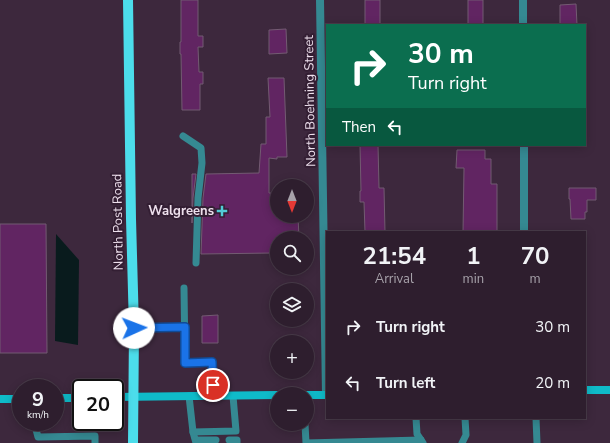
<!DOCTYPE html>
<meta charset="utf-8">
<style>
body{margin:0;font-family:"Nunito Sans",sans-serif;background:#3a2b3a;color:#f1f3f6;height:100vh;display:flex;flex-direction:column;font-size:15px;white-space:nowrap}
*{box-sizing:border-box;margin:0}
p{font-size:13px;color:#a7a2aa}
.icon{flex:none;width:22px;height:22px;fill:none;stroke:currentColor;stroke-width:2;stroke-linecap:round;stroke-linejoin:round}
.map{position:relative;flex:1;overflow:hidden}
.drawer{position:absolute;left:326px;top:231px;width:260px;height:188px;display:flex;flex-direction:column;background:#2e1e2e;border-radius:0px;box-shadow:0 2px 10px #0003,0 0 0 1px #493c4a}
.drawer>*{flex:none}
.hud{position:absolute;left:326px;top:24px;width:260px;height:122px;border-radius:0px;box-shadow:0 2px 10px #0003,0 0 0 1px #493c4a;background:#0b6e4f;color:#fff;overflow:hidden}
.needle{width:26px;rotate:180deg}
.tools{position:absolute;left:270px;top:179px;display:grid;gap:8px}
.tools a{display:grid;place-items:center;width:44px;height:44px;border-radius:50%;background:#2e1e2e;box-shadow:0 2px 10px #0003,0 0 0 1px #493c4a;font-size:20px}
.speed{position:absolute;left:12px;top:379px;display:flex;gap:8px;font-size:20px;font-weight:700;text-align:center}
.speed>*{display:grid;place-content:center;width:52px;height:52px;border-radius:50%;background:#2e1e2e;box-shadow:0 2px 10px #0003,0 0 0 1px #493c4a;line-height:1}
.speed small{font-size:10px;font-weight:400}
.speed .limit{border:2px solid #111;border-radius:6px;background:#fff;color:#111}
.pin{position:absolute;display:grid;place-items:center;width:34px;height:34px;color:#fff;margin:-17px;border:2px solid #fff;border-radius:50%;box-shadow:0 1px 4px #0007}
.me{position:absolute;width:44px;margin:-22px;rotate:88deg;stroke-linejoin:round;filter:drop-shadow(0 0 3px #0008)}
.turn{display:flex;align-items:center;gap:14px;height:84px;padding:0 16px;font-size:18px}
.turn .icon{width:52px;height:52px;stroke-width:2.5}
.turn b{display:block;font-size:28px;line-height:34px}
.then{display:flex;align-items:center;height:38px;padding:0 16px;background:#0003;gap:8px;font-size:15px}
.eta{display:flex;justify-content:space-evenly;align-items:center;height:68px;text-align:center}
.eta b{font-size:24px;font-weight:700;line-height:28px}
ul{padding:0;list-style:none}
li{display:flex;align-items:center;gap:12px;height:56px;padding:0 16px}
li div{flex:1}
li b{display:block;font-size:15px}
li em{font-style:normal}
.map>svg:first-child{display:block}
.water{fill:#091b1d}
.building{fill:#612562;stroke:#735b72}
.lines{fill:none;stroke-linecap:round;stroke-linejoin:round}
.service{stroke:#358992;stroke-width:7}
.minor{stroke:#358992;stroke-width:8}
.secondary{stroke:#0fbbc9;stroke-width:8}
.primary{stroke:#4cddeb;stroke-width:10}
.route-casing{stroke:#114b97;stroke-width:10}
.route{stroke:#1a73e8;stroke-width:7}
.poi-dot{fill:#52cbd7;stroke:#331e33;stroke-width:1.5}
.labels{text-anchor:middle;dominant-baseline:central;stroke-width:4;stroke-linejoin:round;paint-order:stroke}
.street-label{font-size:13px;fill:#eee0ed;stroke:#331e33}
.poi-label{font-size:13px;font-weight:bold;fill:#eee0ed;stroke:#331e33;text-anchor:end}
</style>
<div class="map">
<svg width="610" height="443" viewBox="0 0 610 443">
<rect width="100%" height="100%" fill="#3d283d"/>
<path class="water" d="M 56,234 L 79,260 L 78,345 L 55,341 Z"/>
<g class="building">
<path d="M 181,0 L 198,0 L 198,36 L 203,36 L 203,47 L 198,47 L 199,72 L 203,72 L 203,84 L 200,84 L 200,110 L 182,110 L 181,54 L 180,54 L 180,42 L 181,42 Z"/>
<rect x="365" y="0" width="15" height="25"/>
<rect x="468" y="0" width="15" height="25"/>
<path d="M 576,4 L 577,25 L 560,25 L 560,5 Z"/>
<path d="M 286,29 L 287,53 L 269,54 L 269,30 Z"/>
<path d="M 268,78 L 284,78 L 287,157 L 277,157 L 277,159 L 269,158 L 269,193 L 277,193 L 277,216 L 298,216 L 299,238 L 277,238 L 277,245 L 273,245 L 273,253 L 201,254 L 203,198 L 206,174 L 259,173 L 261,144 L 266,144 L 266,117 L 270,117 Z"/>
<path d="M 360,145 L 378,145 L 379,188 L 384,188 L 385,232 L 365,232 L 364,202 L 360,202 L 360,191 L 361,191 Z"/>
<path d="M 457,150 L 485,150 L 485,159 L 491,159 L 491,184 L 497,184 L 497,232 L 463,232 L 464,168 L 456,168 Z"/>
<path d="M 192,174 L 196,174 L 193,198 L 192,223 Z"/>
<path d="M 569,188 L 596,188 L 596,200 L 587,200 L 587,212 L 585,212 L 585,219 L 571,219 L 570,199 L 569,199 Z"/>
<path d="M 0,224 L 46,224 L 47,353 L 0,353 Z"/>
<path d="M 218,315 L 218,343 L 202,343 L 202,316 Z"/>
</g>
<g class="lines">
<g class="service">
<path d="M 183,136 L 201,148 L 202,163 L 198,198 L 196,263"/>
<path d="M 184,288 L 185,363 L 212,362 L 214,396"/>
<path d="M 134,328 L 185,327"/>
<path d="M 189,396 L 193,432 L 196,443"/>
<path d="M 416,418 L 417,434 L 423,443"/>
<path d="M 536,418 L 537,443"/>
<path d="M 34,422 L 38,437 L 95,436 L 95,443"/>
<path d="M 305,424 L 306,443 L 421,440"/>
<path d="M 193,432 L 236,431 L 233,396"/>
<path d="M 196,440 L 216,440"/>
<path d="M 229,440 L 237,440 L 237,443"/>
<path d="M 462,443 L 466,435 L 465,418"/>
</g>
<g class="minor">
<path d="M 320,0 L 326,395"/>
<path d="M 523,0 L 523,25"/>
<path d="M 524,145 L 524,232"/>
</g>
<g class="secondary">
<path d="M 585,390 L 610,390"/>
<path d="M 307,395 L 327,395"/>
<path d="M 115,397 L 277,395"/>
<path d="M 55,398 L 81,398"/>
<path d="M 0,399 L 21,399"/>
</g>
<path class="primary" d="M 128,0 L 131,219 L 134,328 L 133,443"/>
</g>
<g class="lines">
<defs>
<path id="route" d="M 134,328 L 185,327 L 185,363 L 212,362 L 213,385"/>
</defs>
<use href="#route" class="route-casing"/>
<use href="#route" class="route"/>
</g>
<path class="poi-dot" d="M220 205h4v4h4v4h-4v4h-4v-4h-4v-4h4z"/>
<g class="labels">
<g class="street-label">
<text transform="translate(310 101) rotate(-91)">North Boehning Street</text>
<text transform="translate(118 222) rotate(-91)">North Post Road</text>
</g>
<g class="poi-label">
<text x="214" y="211">Walgreens</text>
</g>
</g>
</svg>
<div class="tools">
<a><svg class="needle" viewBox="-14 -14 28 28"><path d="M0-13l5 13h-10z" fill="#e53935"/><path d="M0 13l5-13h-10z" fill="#a7a2aa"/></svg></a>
<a><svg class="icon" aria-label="search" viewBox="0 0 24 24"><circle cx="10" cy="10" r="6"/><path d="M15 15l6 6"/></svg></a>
<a><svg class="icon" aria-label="layers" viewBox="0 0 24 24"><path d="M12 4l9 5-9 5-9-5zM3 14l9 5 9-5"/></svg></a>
<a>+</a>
<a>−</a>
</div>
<div class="speed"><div>9<small>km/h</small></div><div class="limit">20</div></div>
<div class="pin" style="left:213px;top:385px;background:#d93025"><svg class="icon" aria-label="arrive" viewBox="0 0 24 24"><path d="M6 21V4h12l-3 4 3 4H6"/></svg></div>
<svg class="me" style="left:134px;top:328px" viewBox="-20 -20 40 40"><circle r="19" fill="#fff"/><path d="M0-13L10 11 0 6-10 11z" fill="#1a73e8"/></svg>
<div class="hud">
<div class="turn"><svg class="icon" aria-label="right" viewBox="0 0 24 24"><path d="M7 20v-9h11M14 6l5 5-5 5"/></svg><div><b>30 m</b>Turn right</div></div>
<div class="then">Then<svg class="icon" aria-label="left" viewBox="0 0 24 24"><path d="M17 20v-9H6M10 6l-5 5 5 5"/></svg></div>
</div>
<section class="drawer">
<div class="eta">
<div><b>21:54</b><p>Arrival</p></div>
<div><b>1</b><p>min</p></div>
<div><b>70</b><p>m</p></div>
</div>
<ul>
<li><svg class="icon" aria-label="right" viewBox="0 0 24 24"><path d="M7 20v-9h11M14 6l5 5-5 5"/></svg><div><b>Turn right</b></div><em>30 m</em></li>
<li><svg class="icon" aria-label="left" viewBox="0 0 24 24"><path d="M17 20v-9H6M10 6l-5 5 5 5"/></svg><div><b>Turn left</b></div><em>20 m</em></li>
</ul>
</section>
</div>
